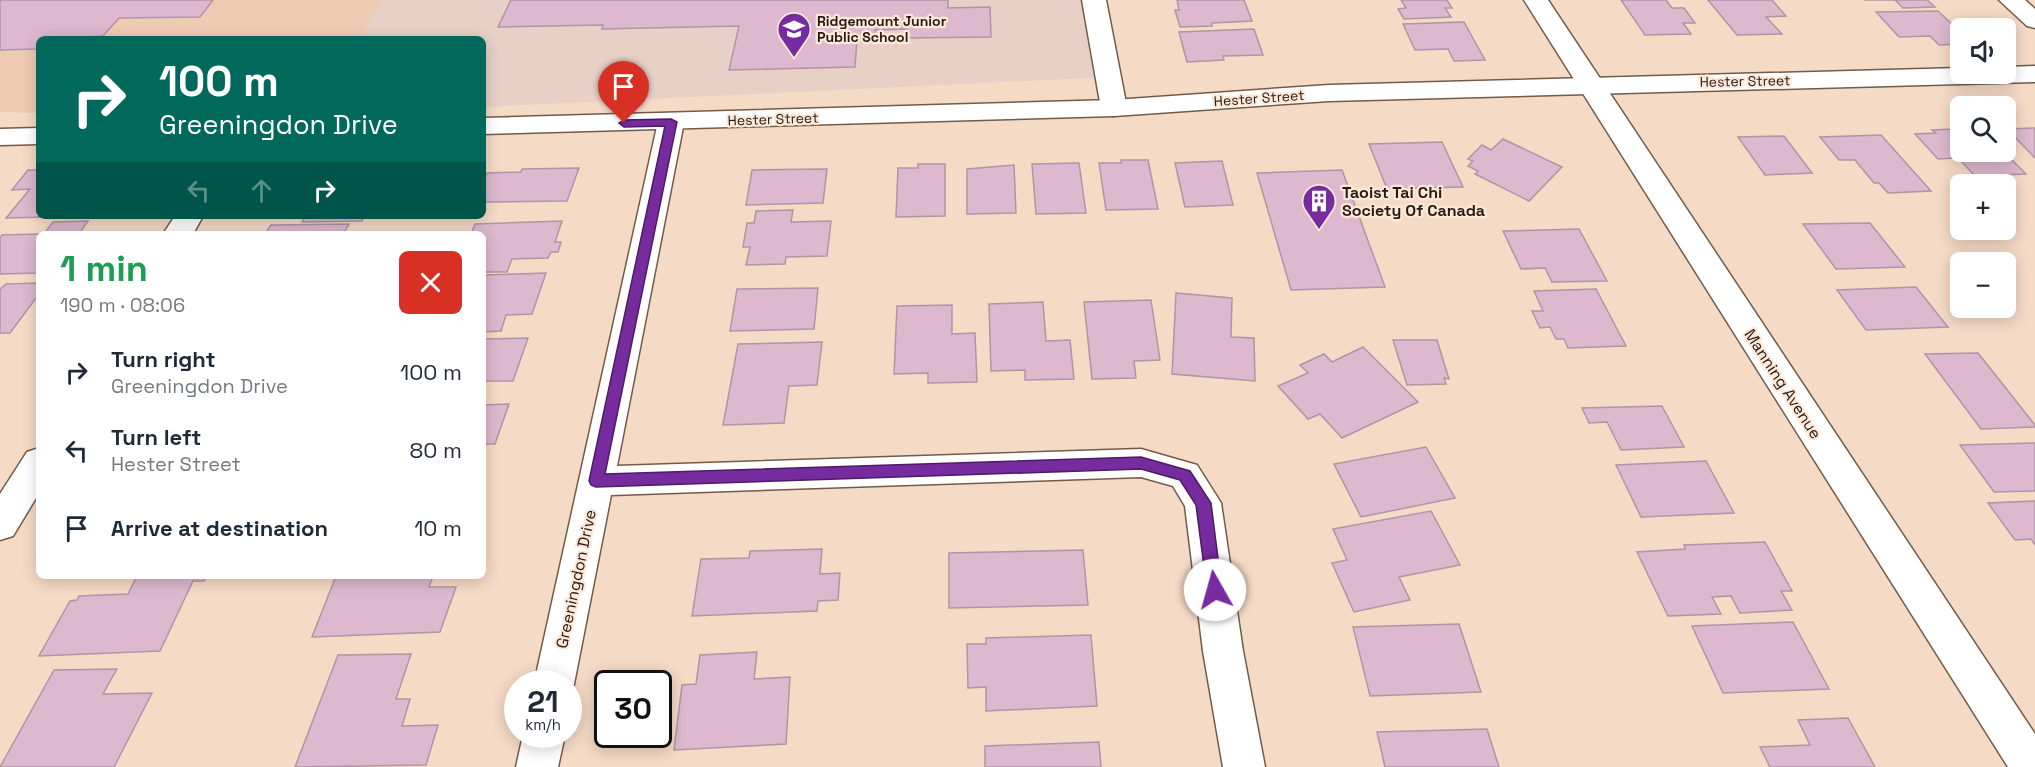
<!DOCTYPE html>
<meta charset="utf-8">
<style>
body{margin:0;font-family:"Space Grotesk",sans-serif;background:#f2f2f3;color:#1f2937;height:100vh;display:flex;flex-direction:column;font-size:22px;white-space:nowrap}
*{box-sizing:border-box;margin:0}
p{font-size:20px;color:#747a83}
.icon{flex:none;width:33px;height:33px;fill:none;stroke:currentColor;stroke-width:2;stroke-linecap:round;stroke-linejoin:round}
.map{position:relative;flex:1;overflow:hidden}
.sheet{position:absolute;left:36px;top:231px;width:450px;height:348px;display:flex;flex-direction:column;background:#fff;border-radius:9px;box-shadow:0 3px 15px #0003}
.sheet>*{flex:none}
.top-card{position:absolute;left:36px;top:36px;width:450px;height:183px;border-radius:9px;box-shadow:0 3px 15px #0003;background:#00695c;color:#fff;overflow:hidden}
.buttons{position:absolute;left:1950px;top:18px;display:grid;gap:12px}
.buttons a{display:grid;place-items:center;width:66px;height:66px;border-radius:9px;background:#fff;box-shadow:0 3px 15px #0003;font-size:30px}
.speed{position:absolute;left:504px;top:670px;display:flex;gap:12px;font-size:30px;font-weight:700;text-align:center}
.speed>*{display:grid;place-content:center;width:78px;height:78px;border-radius:50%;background:#fff;box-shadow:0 3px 15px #0003;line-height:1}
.speed small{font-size:15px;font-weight:400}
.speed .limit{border:3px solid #111;border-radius:9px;background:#fff;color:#111}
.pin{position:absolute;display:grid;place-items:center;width:51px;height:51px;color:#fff;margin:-62px -26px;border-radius:50% 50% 50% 0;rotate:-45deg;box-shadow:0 0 6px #0007}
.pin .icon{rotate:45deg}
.me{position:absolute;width:66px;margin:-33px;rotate:353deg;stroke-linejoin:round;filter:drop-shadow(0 0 4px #0008)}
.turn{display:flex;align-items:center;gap:21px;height:126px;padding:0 24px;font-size:27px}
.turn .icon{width:78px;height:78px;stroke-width:2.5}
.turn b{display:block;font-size:42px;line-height:51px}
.lanes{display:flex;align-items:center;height:57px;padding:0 24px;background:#0003;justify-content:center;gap:30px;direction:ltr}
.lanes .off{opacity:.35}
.round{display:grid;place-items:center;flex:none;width:63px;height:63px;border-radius:9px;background:#f2f2f3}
.head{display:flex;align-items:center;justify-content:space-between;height:102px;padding:0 24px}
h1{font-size:36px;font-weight:700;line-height:45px;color:#1e9e55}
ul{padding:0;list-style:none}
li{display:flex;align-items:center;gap:18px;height:78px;padding:0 24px}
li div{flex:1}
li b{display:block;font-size:22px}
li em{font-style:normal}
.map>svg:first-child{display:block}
.built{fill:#eeccb4}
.education{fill:#e8d0c6}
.building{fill:#ddb8ce;stroke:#b095a5;stroke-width:1.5}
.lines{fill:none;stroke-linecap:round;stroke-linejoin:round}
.street-casing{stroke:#725b4a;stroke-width:3}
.secondary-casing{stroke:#725b4a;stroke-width:3}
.street{fill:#fff;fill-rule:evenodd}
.secondary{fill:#fff;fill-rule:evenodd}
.route{fill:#762b9e;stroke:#4d1c67;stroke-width:1.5}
.labels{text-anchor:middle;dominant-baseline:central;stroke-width:4.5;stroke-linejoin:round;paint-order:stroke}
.far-poi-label{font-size:14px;font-weight:bold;fill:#261c15;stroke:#fee8d8;text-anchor:start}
.far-street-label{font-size:14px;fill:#261c15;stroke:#fee8d8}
.poi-label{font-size:16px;font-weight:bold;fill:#261c15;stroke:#fee8d8;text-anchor:start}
.street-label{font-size:16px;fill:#261c15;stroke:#fee8d8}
</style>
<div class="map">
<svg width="2035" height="767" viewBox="0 0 2035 767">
<rect width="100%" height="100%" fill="#f5dac6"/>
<path class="built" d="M 0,0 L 382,0 L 361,39 L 39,39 L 39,113 L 0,112 Z"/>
<path class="education" d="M 382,0 L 1096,0 L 1109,77 L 483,107 L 483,39 L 361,39 Z"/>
<g class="building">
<path d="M 0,0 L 213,0 L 200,17 L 119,18 L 103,36 L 39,39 L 39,49 L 0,50 Z"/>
<path d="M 511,0 L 948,0 L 948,8 L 990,7 L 991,37 L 907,38 L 907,29 L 875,30 L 874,39 L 857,39 L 855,67 L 729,70 L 739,26 L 602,29 L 603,25 L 498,27 Z"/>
<path d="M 1177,0 L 1244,0 L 1252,21 L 1212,23 L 1212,26 L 1180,27 L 1175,10 L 1179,10 Z"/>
<path d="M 1401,0 L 1447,0 L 1452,8 L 1445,8 L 1451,17 L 1404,19 L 1398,9 L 1406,8 Z"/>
<path d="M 1621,0 L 1666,0 L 1672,8 L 1684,8 L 1695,23 L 1683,23 L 1691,34 L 1645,35 Z"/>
<path d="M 1708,0 L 1772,0 L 1786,16 L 1766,17 L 1782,34 L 1737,35 Z"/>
<path d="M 1864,0 L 1927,0 L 1935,7 L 1903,8 L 1895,0 Z"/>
<path d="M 1938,11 L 1960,32 L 1960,44 L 1939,45 L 1930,36 L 1899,37 L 1876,12 Z"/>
<path d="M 1464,22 L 1485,60 L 1454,61 L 1448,49 L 1415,50 L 1403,24 Z"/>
<path d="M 1254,29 L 1263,55 L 1223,56 L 1224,60 L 1187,62 L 1179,32 Z"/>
<path d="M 2035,128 L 2035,158 L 2007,129 Z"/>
<path d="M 1954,129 L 1960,133 L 1960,152 L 2004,152 L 2026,174 L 1975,176 L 1958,158 L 1938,159 L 1915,134 L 1936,133 L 1932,130 Z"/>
<path d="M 1881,135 L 1931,191 L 1888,193 L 1879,183 L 1874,183 L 1855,160 L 1839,160 L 1820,137 Z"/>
<path d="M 1784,136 L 1812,173 L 1765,175 L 1738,137 Z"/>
<path d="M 1503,139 L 1562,167 L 1529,201 L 1475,174 L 1478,171 L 1468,166 L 1473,161 L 1468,159 L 1482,145 L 1491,150 Z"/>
<path d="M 1442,142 L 1463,187 L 1387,189 L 1369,144 Z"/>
<path d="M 1121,160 L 1148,160 L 1158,209 L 1106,210 L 1099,163 L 1121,163 Z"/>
<path d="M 1222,161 L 1233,205 L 1185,207 L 1175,163 Z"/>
<path d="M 1079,163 L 1086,213 L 1036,214 L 1032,164 Z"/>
<path d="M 918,164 L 945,164 L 945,216 L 896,217 L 898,168 L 918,168 Z"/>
<path d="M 1014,165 L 1016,213 L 967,214 L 967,169 Z"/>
<path d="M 579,168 L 567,201 L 483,202 L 483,182 L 487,173 L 521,172 L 522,169 Z"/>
<path d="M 827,169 L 823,203 L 746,205 L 752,170 Z"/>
<path d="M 28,170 L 39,170 L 39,216 L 91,216 L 6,218 L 30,189 L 12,190 Z"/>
<path d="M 1342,170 L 1385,287 L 1291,290 L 1257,173 Z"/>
<path d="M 793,210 L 791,222 L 831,221 L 827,256 L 786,257 L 785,264 L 746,265 L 750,247 L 743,247 L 747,223 L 754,223 L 756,211 Z"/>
<path d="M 306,216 L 364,216 L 362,221 L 302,222 Z"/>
<path d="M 88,221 L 79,234 L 44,234 L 53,222 Z"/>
<path d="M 562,221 L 555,242 L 561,242 L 558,252 L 551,252 L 548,258 L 512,259 L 507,272 L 483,272 L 483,234 L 471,234 L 475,224 Z"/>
<path d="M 1870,223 L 1905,267 L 1836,269 L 1803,224 Z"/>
<path d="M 349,224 L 343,234 L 265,234 L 271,225 Z"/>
<path d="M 1579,229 L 1607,281 L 1552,282 L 1545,268 L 1521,269 L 1503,231 Z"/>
<path d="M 39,234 L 39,273 L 0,274 L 0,238 L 2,235 Z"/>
<path d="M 546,273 L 532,314 L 506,315 L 501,331 L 483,332 L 483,275 Z"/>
<path d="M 39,283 L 39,294 L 10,333 L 0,333 L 0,289 L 6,284 Z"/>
<path d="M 1916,287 L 1948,327 L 1866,330 L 1837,290 Z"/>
<path d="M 818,288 L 814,329 L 730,331 L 737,289 Z"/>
<path d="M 1596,289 L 1626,346 L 1568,348 L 1564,339 L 1556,339 L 1550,327 L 1540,328 L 1532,311 L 1543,311 L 1534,291 Z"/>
<path d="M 1176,293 L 1232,298 L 1231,337 L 1254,338 L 1255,381 L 1172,374 Z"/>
<path d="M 1151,300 L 1160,360 L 1134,361 L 1136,378 L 1092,379 L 1084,302 Z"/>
<path d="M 1043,302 L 1046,341 L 1070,340 L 1074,379 L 1025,380 L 1025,370 L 991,371 L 989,304 Z"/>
<path d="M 952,305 L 952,334 L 975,333 L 977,382 L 928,383 L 928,373 L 894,374 L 897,306 Z"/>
<path d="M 528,338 L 513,381 L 483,381 L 483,339 Z"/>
<path d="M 1393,340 L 1437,340 L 1449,379 L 1444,378 L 1446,384 L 1407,385 Z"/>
<path d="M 822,342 L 817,385 L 789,386 L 784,423 L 723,425 L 738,344 Z"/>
<path d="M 1363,347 L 1418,402 L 1342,438 L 1320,414 L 1308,419 L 1278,386 L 1308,373 L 1300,365 L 1324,354 L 1332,362 Z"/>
<path d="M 1978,353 L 2035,425 L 2035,427 L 1981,429 L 1925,354 Z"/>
<path d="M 509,404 L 495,444 L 483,444 L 483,405 Z"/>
<path d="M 1662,406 L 1684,447 L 1621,450 L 1607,422 L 1589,423 L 1582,408 Z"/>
<path d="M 2035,443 L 2035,491 L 1994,492 L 1960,445 Z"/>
<path d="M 1426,447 L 1455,498 L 1361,517 L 1334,464 Z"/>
<path d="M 1706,461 L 1734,513 L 1641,517 L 1616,465 Z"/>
<path d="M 2035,501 L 2035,545 L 2031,539 L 2015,540 L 1988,503 Z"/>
<path d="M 1431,511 L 1460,565 L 1399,577 L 1410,600 L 1354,612 L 1332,563 L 1347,560 L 1333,529 Z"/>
<path d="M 1765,542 L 1792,591 L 1781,591 L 1792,610 L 1740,613 L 1731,596 L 1712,597 L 1721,614 L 1668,616 L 1637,552 L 1685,549 L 1684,545 Z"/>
<path d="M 822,549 L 820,574 L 840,573 L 838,600 L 818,601 L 817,611 L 692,616 L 701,559 L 749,558 L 750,551 Z"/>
<path d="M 1083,550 L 1088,605 L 949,608 L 949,553 Z"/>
<path d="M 137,576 L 207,576 L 204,581 L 193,581 L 160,651 L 39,656 L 70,601 L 77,600 L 79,596 L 128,594 Z"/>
<path d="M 336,576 L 433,576 L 429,587 L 456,587 L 440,632 L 312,637 Z"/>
<path d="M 1793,622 L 1829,689 L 1723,693 L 1692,626 Z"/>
<path d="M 1459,624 L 1481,692 L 1370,696 L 1353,627 Z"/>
<path d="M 1091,635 L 1097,706 L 986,711 L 986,687 L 968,688 L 967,644 L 986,644 L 986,638 Z"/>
<path d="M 757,652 L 754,679 L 790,677 L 786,744 L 674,750 L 682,685 L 696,684 L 700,655 Z"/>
<path d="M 411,654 L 396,699 L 410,699 L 402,726 L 438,725 L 426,765 L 295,767 L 338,655 Z"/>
<path d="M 117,669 L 103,694 L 152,693 L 114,767 L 0,767 L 54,670 Z"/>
<path d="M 1848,718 L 1875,767 L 1770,767 L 1760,747 L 1810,745 L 1798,720 Z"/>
<path d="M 1487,729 L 1499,767 L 1385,767 L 1377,732 Z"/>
<path d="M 1099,742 L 1101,767 L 985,767 L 985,746 Z"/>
</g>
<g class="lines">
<defs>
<g id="street">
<path d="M 1082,0 L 1106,0 L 1127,108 L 1123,114 L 1114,116 L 1105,114 L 1101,108 Z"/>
<path d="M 1524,0 L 1548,0 L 2035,734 L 2035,767 L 2008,767 Z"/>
<path d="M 1999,0 L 2025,0 L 2035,9 L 2035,28 L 2027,26 Z"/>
<path d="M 671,114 L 680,116 L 684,122 L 617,466 L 1141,449 L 1197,465 L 1221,503 L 1243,651 L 1265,767 L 1223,767 L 1203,651 L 1185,506 L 1173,486 L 1141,477 L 611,495 L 574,684 L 568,697 L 568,684 L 534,684 L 658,122 L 662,116 Z"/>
<path d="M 175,216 L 203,216 L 193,234 L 163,234 Z"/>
<path d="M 39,448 L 39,493 L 13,536 L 0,540 L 0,494 L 27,452 Z"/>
<path d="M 523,735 L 565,735 L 558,767 L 516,767 Z"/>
</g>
<g id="secondary">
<path d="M 2035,66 L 2035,82 L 1329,101 L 1114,116 L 483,134 L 483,118 L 1114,100 L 1329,85 L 1960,68 L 1960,74 L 2006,74 L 2006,67 Z"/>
<path d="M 39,128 L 39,144 L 0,145 L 0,129 Z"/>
</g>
</defs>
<use href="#street" class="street-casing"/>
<use href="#secondary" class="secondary-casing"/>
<use href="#street" class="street"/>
<use href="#secondary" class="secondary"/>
</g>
<path class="route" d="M 671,119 L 677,122 L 605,474 L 1141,457 L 1190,471 L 1211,503 L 1222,590 L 1220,595 L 1215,597 L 1209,595 L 1207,590 L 1196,505 L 1180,480 L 1141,469 L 596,487 L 591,485 L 589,481 L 665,126 L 624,127 L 619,123 L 624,120 Z"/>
<defs>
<symbol id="school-pin" viewBox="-11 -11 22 30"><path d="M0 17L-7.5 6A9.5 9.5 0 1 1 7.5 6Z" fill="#762b9e" stroke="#fee8d8"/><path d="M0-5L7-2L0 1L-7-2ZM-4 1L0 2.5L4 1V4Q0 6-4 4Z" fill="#fff"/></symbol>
<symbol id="building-pin" viewBox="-11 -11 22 30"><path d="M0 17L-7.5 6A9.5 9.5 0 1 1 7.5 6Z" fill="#762b9e" stroke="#fee8d8"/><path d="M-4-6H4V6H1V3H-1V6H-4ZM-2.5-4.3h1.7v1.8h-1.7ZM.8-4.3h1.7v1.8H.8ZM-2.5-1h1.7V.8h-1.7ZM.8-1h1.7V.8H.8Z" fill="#fff"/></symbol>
</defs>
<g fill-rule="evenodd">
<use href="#school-pin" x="775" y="10" width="38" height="52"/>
<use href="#building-pin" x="1300" y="182" width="38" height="52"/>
</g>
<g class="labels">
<g class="far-poi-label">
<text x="817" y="21">Ridgemount Junior<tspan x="817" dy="16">Public School</tspan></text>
</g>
<g class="far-street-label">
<text transform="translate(1745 81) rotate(-1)">Hester Street</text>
<text transform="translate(1259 98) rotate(-4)">Hester Street</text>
<text transform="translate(773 119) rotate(-2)">Hester Street</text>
</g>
<g class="poi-label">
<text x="1342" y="192">Taoist Tai Chi<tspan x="1342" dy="18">Society Of Canada</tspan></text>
</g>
<g class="street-label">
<text transform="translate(1783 384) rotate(57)">Manning Avenue</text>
<text transform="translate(576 579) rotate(-78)">Greeningdon Drive</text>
</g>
</g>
</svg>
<div class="buttons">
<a><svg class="icon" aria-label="sound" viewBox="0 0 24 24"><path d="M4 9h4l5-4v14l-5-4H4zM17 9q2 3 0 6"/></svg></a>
<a><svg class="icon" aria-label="search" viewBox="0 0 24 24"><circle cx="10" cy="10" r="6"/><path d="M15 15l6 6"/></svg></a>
<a>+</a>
<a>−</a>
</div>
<div class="speed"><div>21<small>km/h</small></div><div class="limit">30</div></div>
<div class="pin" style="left:624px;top:123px;background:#d93025"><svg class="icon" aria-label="arrive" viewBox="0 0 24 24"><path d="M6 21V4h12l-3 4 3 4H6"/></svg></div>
<svg class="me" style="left:1215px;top:590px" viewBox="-20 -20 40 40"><circle r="19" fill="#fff"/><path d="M0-13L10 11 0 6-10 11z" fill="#762b9e"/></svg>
<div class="top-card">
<div class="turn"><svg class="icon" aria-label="right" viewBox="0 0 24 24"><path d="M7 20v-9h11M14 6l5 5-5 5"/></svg><div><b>100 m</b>Greeningdon Drive</div></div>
<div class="lanes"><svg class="icon off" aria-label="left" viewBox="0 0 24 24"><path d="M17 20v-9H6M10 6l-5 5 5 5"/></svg><svg class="icon off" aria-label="ahead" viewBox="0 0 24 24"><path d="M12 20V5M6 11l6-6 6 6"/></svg><svg class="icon" aria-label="right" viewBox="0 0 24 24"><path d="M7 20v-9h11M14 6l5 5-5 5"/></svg></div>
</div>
<section class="sheet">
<div class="head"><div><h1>1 min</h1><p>190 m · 08:06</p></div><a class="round" style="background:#d93025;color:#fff"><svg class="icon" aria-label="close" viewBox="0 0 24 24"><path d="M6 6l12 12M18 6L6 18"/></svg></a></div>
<ul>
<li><svg class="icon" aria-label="right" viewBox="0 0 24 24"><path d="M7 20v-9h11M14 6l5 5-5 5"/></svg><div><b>Turn right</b><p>Greeningdon Drive</p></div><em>100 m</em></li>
<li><svg class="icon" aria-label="left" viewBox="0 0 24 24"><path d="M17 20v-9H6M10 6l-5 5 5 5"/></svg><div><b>Turn left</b><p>Hester Street</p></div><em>80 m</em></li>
<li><svg class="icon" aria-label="arrive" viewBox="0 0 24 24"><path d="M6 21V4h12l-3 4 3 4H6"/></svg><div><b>Arrive at destination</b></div><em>10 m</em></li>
</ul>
</section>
</div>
